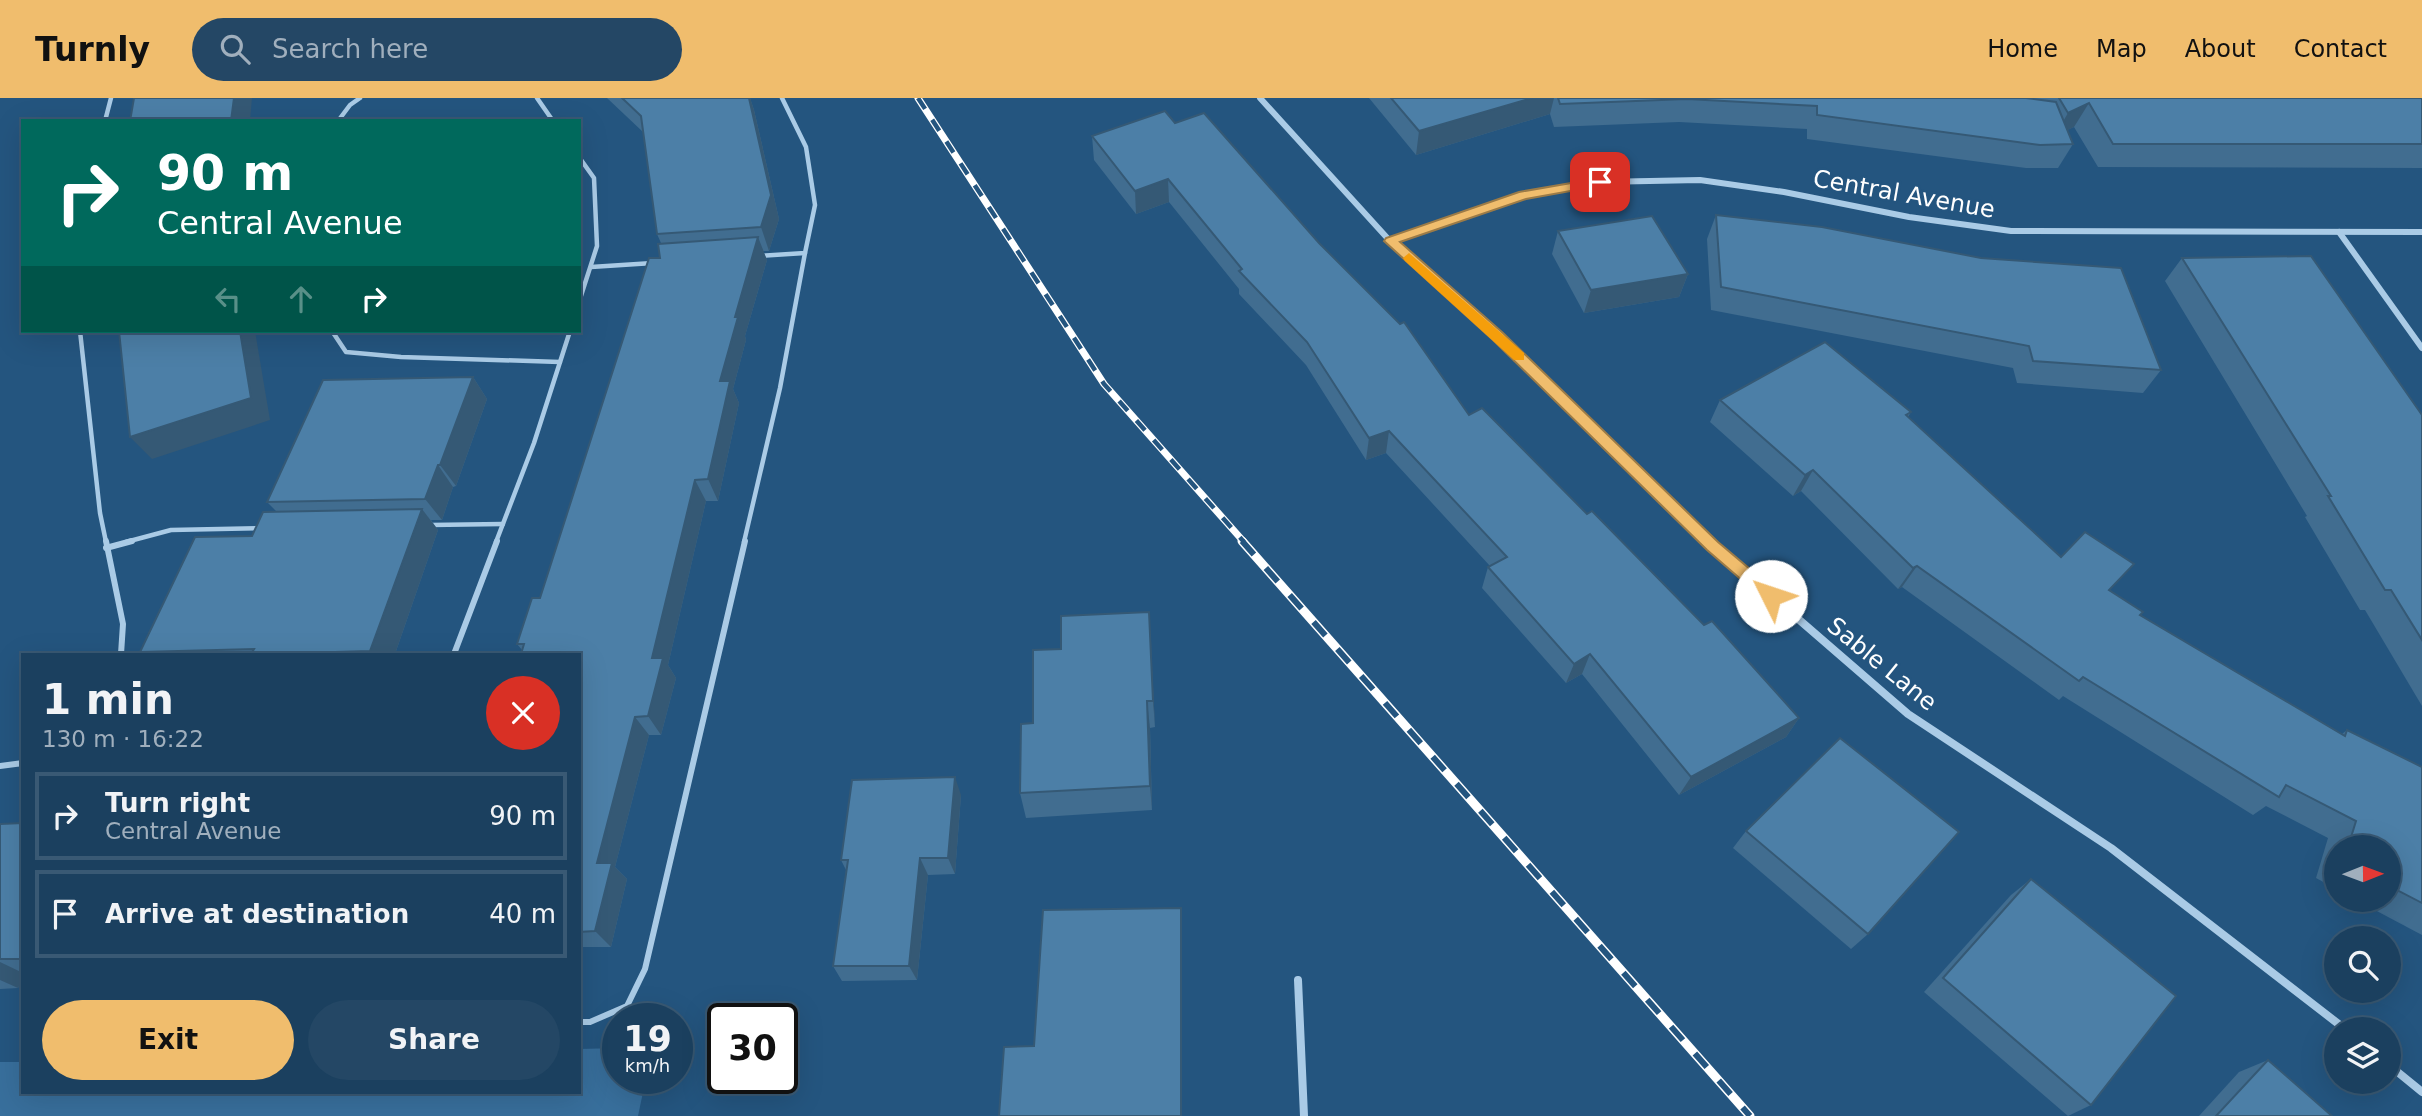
<!DOCTYPE html>
<meta charset="utf-8">
<style>
body{margin:0;font-family:"DejaVu Sans",sans-serif;background:#244765;color:#f1f3f6;height:100vh;display:flex;flex-direction:column;font-size:26px;white-space:nowrap}
*{box-sizing:border-box;margin:0}
p{font-size:23px;color:#a0afbd}
.icon{flex:none;width:38px;height:38px;fill:none;stroke:currentColor;stroke-width:2;stroke-linecap:round;stroke-linejoin:round}
.map{position:relative;flex:1;overflow:hidden}
.side{position:absolute;left:21px;top:555px;width:560px;height:441px;display:flex;flex-direction:column;background:#1b405f;border-radius:0px;box-shadow:0 7px 28px #0002,0 0 0 2px #395974}
.side>*{flex:none}
.hud{position:absolute;left:21px;top:21px;width:560px;height:214px;border-radius:0px;box-shadow:0 7px 28px #0002,0 0 0 2px #395974;background:#00695c;color:#fff;overflow:hidden}
.needle{width:46px;rotate:89deg}
.fabs{position:absolute;left:2324px;top:737px;display:grid;gap:14px}
.fabs a{display:grid;place-items:center;width:77px;height:77px;border-radius:50%;background:#1b405f;box-shadow:0 7px 28px #0002,0 0 0 2px #395974;font-size:35px}
.speed{position:absolute;left:602px;top:905px;display:flex;gap:14px;font-size:35px;font-weight:700;text-align:center}
.speed>*{display:grid;place-content:center;width:91px;height:91px;border-radius:50%;background:#1b405f;box-shadow:0 7px 28px #0002,0 0 0 2px #395974;line-height:1}
.speed small{font-size:18px;font-weight:400}
.speed .limit{border:4px solid #111;border-radius:10px;background:#fff;color:#111}
.pin{position:absolute;display:grid;place-items:center;width:60px;height:60px;color:#fff;margin:-30px;border-radius:14px;box-shadow:0 4px 10px #0006}
.me{position:absolute;width:77px;margin:-38px;rotate:311deg;stroke-linejoin:round;filter:drop-shadow(0 0 5px #0008)}
.turn{display:flex;align-items:center;gap:24px;height:147px;padding:0 21px;font-size:32px}
.turn .icon{width:91px;height:91px;stroke-width:2.5}
.turn b{display:block;font-size:49px;line-height:60px}
.lanes{display:flex;align-items:center;height:66px;padding:0 21px;background:#0003;justify-content:center;gap:35px;direction:ltr}
.lanes .off{opacity:.35}
.round{display:grid;place-items:center;flex:none;width:74px;height:74px;border-radius:37px;background:#244765}
.headline{display:flex;align-items:center;justify-content:space-between;height:119px;padding:0 21px}
h1{font-size:42px;font-weight:600;line-height:52px}
.action{display:flex;gap:14px;margin-top:auto;padding:14px 21px}
.action a{flex:1;height:80px;border-radius:42px;background:#f0bd6d;color:#111;font-size:28px;font-weight:600;line-height:80px;text-align:center}
.action a+a{background:#244765;color:#f1f3f6}
ul{padding:0;list-style:none}
li{display:flex;align-items:center;gap:21px;height:88px;margin:0 14px 10px;padding:0 7px;border:4px solid #395974;border-radius:0px}
li div{flex:1}
li b{display:block;font-size:26px}
li em{font-style:normal}
header{display:flex;align-items:center;gap:42px;box-sizing:border-box;height:98px;padding:0 35px;background:#f0bd6d;color:#111}
header strong{font-size:33px}
nav{display:flex;gap:38px;margin-inline-start:auto;font-size:24px}
.search{width:490px;height:63px;background:#244765;display:flex;align-items:center;gap:18px;box-sizing:border-box;padding:0 24px;border-radius:38px;color:#a0afbd;font-size:26px}
.map>svg:first-child{display:block}
.green{fill:#386f9c}
.lines{fill:none;stroke-linecap:round;stroke-linejoin:round}
.lane-far1{stroke:#aacbe6;stroke-width:4.5}
.lane{stroke:#aacbe6;stroke-width:6}
.street-far1{stroke:#aacbe6;stroke-width:6}
.street{stroke:#aacbe6;stroke-width:8}
.rail-far1-casing{stroke:#fff;stroke-width:7}
.rail-casing{stroke:#fff;stroke-width:9}
.rail-far1{stroke:#24557f;stroke-width:4.5;stroke-dasharray:13;stroke-linecap:butt}
.rail{stroke:#24557f;stroke-width:6;stroke-dasharray:18;stroke-linecap:butt}
.wall{fill:#416d90}
.shaded-wall{fill:#355975}
.building{fill:#4c7fa7;stroke:#355975;stroke-width:2}
.route{fill:#f0bd6d;stroke:#9c7b47;stroke-width:2}
.slow{fill:#f59e0b}
.labels{text-anchor:middle;dominant-baseline:central;stroke-width:5;stroke-linejoin:round;paint-order:stroke}
.street-label{font-size:24px;fill:#fff;stroke:#24557f}
</style>
<header>
<strong>Turnly</strong>
<div class="search"><svg class="icon" aria-label="search" viewBox="0 0 24 24"><circle cx="10" cy="10" r="6"/><path d="M15 15l6 6"/></svg>Search here</div>
<nav><a>Home</a><a>Map</a><a>About</a><a>Contact</a></nav>
</header>
<div class="map">
<svg width="2422" height="1018" viewBox="0 0 2422 1018">
<rect width="100%" height="100%" fill="#24557f"/>
<path class="green" d="M 618,950 L 618,980 L 646,980 L 638,1018 L 0,1018 L 0,964 L 23,964 L 23,994 L 579,994 L 579,951 Z"/>
<g class="lines">
<g class="lane-far1">
<path d="M 537,0 L 553,23"/>
<path d="M 105,23 L 111,0"/>
<path d="M 338,23 L 350,7 L 360,0"/>
<path d="M 579,59 L 594,80 L 597,148 L 579,204"/>
<path d="M 760,158 L 805,155 L 815,107 L 806,49 L 782,0"/>
<path d="M 591,169 L 653,165"/>
<path d="M 80,233 L 100,415 L 106,444"/>
<path d="M 332,233 L 346,254 L 401,259 L 560,264"/>
<path d="M 430,427 L 503,426"/>
<path d="M 126,444 L 171,432 L 262,430"/>
<path d="M 496,444 L 534,345 L 570,233"/>
<path d="M 744,444 L 780,290 L 805,155"/>
</g>
<g class="lane">
<path d="M 106,443 L 123,526 L 121,556"/>
<path d="M 106,450 L 132,443"/>
<path d="M 454,556 L 497,443"/>
<path d="M 0,668 L 23,665"/>
<path d="M 579,924 L 590,924 L 627,908 L 645,871 L 745,443"/>
</g>
<g class="street-far1">
<path d="M 1260,0 L 1390,143 L 1498,238 L 1709,444"/>
<path d="M 2339,134 L 2422,250"/>
<path d="M 1390,143 L 1524,97 L 1599,84 L 1700,82 L 1784,94 L 1909,119 L 2011,133 L 2422,134"/>
</g>
<g class="street">
<path d="M 1708,443 L 1908,616 L 2111,750 L 2345,931"/>
<path d="M 1298,882 L 1304,1018"/>
<path d="M 2389,967 L 2422,994"/>
</g>
<defs>
<path id="rail-far1" d="M 918,0 L 1104,286 L 1244,444"/>
<path id="rail" d="M 1242,443 L 1750,1018"/>
</defs>
<use href="#rail-far1" class="rail-far1-casing"/>
<use href="#rail" class="rail-casing"/>
<use href="#rail-far1" class="rail-far1"/>
<use href="#rail" class="rail"/>
</g>
<g class="wall">
<path d="M 607,0 L 750,0 L 754,12 L 779,121 L 769,153 L 763,153 L 767,162 L 745,238 L 746,242 L 733,291 L 739,305 L 718,403 L 706,403 L 668,567 L 676,580 L 661,637 L 649,637 L 615,769 L 627,781 L 611,849 L 579,849 L 579,556 L 522,552 L 517,546 L 540,500 L 660,160 L 661,145 L 657,136 L 643,34 Z"/>
<path d="M 1369,0 L 2422,0 L 2422,70 L 2098,69 L 2074,29 L 2067,32 L 2073,46 L 2058,70 L 2026,70 L 1807,41 L 1807,31 L 1679,24 L 1554,29 L 1550,16 L 1416,57 Z"/>
<path d="M 1175,25 L 1469,317 L 1587,416 L 1704,527 L 1799,620 L 1786,639 L 1679,697 L 1582,576 L 1566,585 L 1482,490 L 1488,469 L 1490,468 L 1386,355 L 1366,362 L 1306,267 L 1239,196 L 1239,191 L 1169,104 L 1136,116 L 1094,62 L 1092,38 Z"/>
<path d="M 1716,117 L 2161,272 L 2143,295 L 2017,285 L 2013,270 L 1711,212 L 1707,141 Z"/>
<path d="M 1558,133 L 1688,176 L 1679,199 L 1584,215 L 1552,156 Z"/>
<path d="M 2182,160 L 2422,317 L 2422,608 L 2365,512 L 2360,512 L 2305,419 L 2307,418 L 2165,183 Z"/>
<path d="M 473,279 L 487,301 L 456,388 L 453,389 L 442,422 L 431,422 L 438,432 L 395,556 L 143,556 L 140,554 L 276,413 L 267,404 Z"/>
<path d="M 1720,302 L 1911,314 L 1908,319 L 2061,459 L 2109,492 L 2140,517 L 2342,636 L 2347,632 L 2422,669 L 2422,837 L 2356,802 L 2389,802 L 2389,749 L 2336,749 L 2336,791 L 2316,780 L 2328,740 L 2266,708 L 2253,717 L 2063,598 L 2059,602 L 1902,489 L 1898,491 L 1801,393 L 1793,398 L 1710,324 Z"/>
<path d="M 1149,514 L 1155,629 L 1150,630 L 1152,712 L 1026,720 L 1020,695 L 1033,625 L 1061,551 Z"/>
<path d="M 961,697 L 955,776 L 928,777 L 917,882 L 842,883 L 833,868 L 846,772 L 841,762 Z"/>
<path d="M 23,725 L 23,880 L 18,890 L 0,891 L 0,726 Z"/>
<path d="M 1746,733 L 1868,836 L 1851,851 L 1733,750 Z"/>
<path d="M 2031,781 L 2091,1007 L 2068,1018 L 1924,894 L 2011,797 Z"/>
<path d="M 2268,962 L 2332,1018 L 2199,1018 L 2239,974 Z"/>
</g>
<g class="shaded-wall">
<path d="M 234,0 L 252,0 L 250,23 L 231,23 Z"/>
<path d="M 749,0 L 750,0 L 754,12 L 779,121 L 769,153 L 761,129 Z"/>
<path d="M 1532,0 L 1554,0 L 1550,16 L 1416,57 L 1419,33 Z"/>
<path d="M 2089,5 L 2074,29 L 2054,39 L 2068,15 Z"/>
<path d="M 1168,81 L 1169,104 L 1136,116 L 1135,93 Z"/>
<path d="M 758,139 L 767,162 L 745,238 L 746,242 L 733,291 L 739,305 L 718,403 L 708,381 L 720,283 L 735,219 Z"/>
<path d="M 1688,176 L 1679,199 L 1584,215 L 1591,192 Z"/>
<path d="M 240,233 L 255,233 L 270,322 L 152,361 L 130,339 Z"/>
<path d="M 473,279 L 487,301 L 456,388 L 440,367 Z"/>
<path d="M 1389,333 L 1386,355 L 1366,362 L 1369,340 Z"/>
<path d="M 438,367 L 453,389 L 442,422 L 425,401 Z"/>
<path d="M 1813,372 L 1801,393 L 1793,398 L 1805,377 Z"/>
<path d="M 695,382 L 706,403 L 668,567 L 676,580 L 661,637 L 648,618 L 652,560 Z"/>
<path d="M 422,411 L 438,432 L 395,556 L 373,556 L 370,553 Z"/>
<path d="M 1917,468 L 1902,489 L 1898,491 L 1913,470 Z"/>
<path d="M 1149,514 L 1151,542 L 1155,629 L 1153,603 Z"/>
<path d="M 1590,556 L 1582,576 L 1566,585 L 1574,566 Z"/>
<path d="M 1147,603 L 1150,630 L 1152,712 L 1150,688 Z"/>
<path d="M 635,619 L 649,637 L 615,769 L 627,781 L 611,849 L 595,833 L 597,765 Z"/>
<path d="M 1799,620 L 1786,639 L 1679,697 L 1691,679 Z"/>
<path d="M 955,679 L 961,697 L 955,776 L 948,760 Z"/>
<path d="M 920,760 L 928,777 L 917,882 L 909,868 Z"/>
<path d="M 1181,810 L 1182,831 L 1182,1018 L 1181,1018 Z"/>
<path d="M 0,864 L 23,875 L 23,880 L 18,890 L 0,882 Z"/>
</g>
<g class="building">
<path d="M 134,0 L 234,0 L 231,23 L 130,23 Z"/>
<path d="M 622,0 L 749,0 L 771,97 L 761,129 L 657,136 L 641,18 Z"/>
<path d="M 1391,0 L 1532,0 L 1419,33 Z"/>
<path d="M 1558,0 L 2026,0 L 2056,4 L 2073,46 L 2040,47 L 1817,17 L 1817,8 L 1687,1 L 1560,6 Z"/>
<path d="M 2059,0 L 2422,0 L 2422,46 L 2113,46 L 2089,5 L 2068,15 Z"/>
<path d="M 1165,13 L 1175,25 L 1204,15 L 1319,145 L 1400,226 L 1404,224 L 1469,317 L 1482,310 L 1587,416 L 1592,413 L 1704,527 L 1712,523 L 1799,620 L 1691,679 L 1590,556 L 1574,566 L 1488,469 L 1507,459 L 1389,333 L 1369,340 L 1307,244 L 1239,173 L 1242,171 L 1168,81 L 1135,93 L 1092,38 Z"/>
<path d="M 1716,117 L 1822,129 L 1981,160 L 2121,170 L 2161,272 L 2033,263 L 2029,248 L 1721,189 Z"/>
<path d="M 1652,118 L 1688,176 L 1591,192 L 1558,133 Z"/>
<path d="M 758,139 L 735,219 L 738,219 L 720,283 L 730,283 L 708,381 L 695,382 L 652,560 L 663,560 L 648,618 L 635,619 L 597,765 L 612,765 L 595,833 L 579,834 L 579,556 L 521,556 L 524,546 L 517,546 L 532,500 L 540,500 L 649,160 L 660,160 L 658,146 Z"/>
<path d="M 2311,158 L 2422,317 L 2422,542 L 2391,492 L 2385,492 L 2328,398 L 2331,398 L 2182,160 Z"/>
<path d="M 119,233 L 240,233 L 251,300 L 130,339 Z"/>
<path d="M 1825,244 L 1911,314 L 1906,317 L 2061,459 L 2085,434 L 2134,466 L 2109,492 L 2143,514 L 2140,517 L 2345,638 L 2347,632 L 2422,669 L 2422,805 L 2389,788 L 2389,749 L 2348,749 L 2356,723 L 2286,687 L 2279,699 L 2083,579 L 2079,583 L 1917,468 L 1913,470 L 1813,372 L 1805,377 L 1720,302 Z"/>
<path d="M 473,279 L 440,367 L 438,367 L 425,401 L 267,404 L 323,282 Z"/>
<path d="M 422,411 L 370,553 L 264,556 L 251,556 L 254,551 L 140,554 L 195,439 L 252,438 L 263,414 Z"/>
<path d="M 1149,514 L 1153,603 L 1147,603 L 1150,688 L 1020,695 L 1021,626 L 1033,625 L 1033,552 L 1061,551 L 1061,518 Z"/>
<path d="M 1840,640 L 1959,734 L 1868,836 L 1746,733 Z"/>
<path d="M 955,679 L 948,760 L 920,760 L 909,868 L 833,868 L 848,762 L 841,762 L 852,682 Z"/>
<path d="M 23,725 L 23,861 L 0,861 L 0,726 Z"/>
<path d="M 2031,781 L 2176,898 L 2091,1007 L 1943,880 Z"/>
<path d="M 1181,810 L 1181,1018 L 999,1018 L 1004,949 L 1034,948 L 1043,812 Z"/>
<path d="M 2268,962 L 2332,1018 L 2216,1018 Z"/>
</g>
<path class="route" d="M 1600,80 L 1604,81 L 1604,87 L 1526,101 L 1400,144 L 1503,235 L 1718,444 L 1777,494 L 1779,498 L 1777,503 L 1766,503 L 1707,452 L 1493,242 L 1384,143 L 1386,140 L 1519,94 Z"/>
<path class="slow" d="M 1409,155 L 1524,255 L 1524,262 L 1514,262 L 1405,163 L 1403,160 Z"/>
<g class="labels">
<g class="street-label">
<text transform="translate(1904 96) rotate(10)">Central Avenue</text>
<text transform="translate(1882 566) rotate(39)">Sable Lane</text>
</g>
</g>
</svg>
<div class="fabs">
<a><svg class="needle" viewBox="-14 -14 28 28"><path d="M0-13l5 13h-10z" fill="#e53935"/><path d="M0 13l5-13h-10z" fill="#a0afbd"/></svg></a>
<a><svg class="icon" aria-label="search" viewBox="0 0 24 24"><circle cx="10" cy="10" r="6"/><path d="M15 15l6 6"/></svg></a>
<a><svg class="icon" aria-label="layers" viewBox="0 0 24 24"><path d="M12 4l9 5-9 5-9-5zM3 14l9 5 9-5"/></svg></a>
</div>
<div class="speed"><div>19<small>km/h</small></div><div class="limit">30</div></div>
<div class="pin" style="left:1600px;top:84px;background:#d93025"><svg class="icon" aria-label="arrive" viewBox="0 0 24 24"><path d="M6 21V4h12l-3 4 3 4H6"/></svg></div>
<svg class="me" style="left:1771px;top:498px" viewBox="-20 -20 40 40"><circle r="19" fill="#fff"/><path d="M0-13L10 11 0 6-10 11z" fill="#f0bd6d"/></svg>
<div class="hud">
<div class="turn"><svg class="icon" aria-label="right" viewBox="0 0 24 24"><path d="M7 20v-9h11M14 6l5 5-5 5"/></svg><div><b>90 m</b>Central Avenue</div></div>
<div class="lanes"><svg class="icon off" aria-label="left" viewBox="0 0 24 24"><path d="M17 20v-9H6M10 6l-5 5 5 5"/></svg><svg class="icon off" aria-label="ahead" viewBox="0 0 24 24"><path d="M12 20V5M6 11l6-6 6 6"/></svg><svg class="icon" aria-label="right" viewBox="0 0 24 24"><path d="M7 20v-9h11M14 6l5 5-5 5"/></svg></div>
</div>
<section class="side">
<div class="headline"><div><h1>1 min</h1><p>130 m · 16:22</p></div><a class="round" style="background:#d93025;color:#fff"><svg class="icon" aria-label="close" viewBox="0 0 24 24"><path d="M6 6l12 12M18 6L6 18"/></svg></a></div>
<ul>
<li><svg class="icon" aria-label="right" viewBox="0 0 24 24"><path d="M7 20v-9h11M14 6l5 5-5 5"/></svg><div><b>Turn right</b><p>Central Avenue</p></div><em>90 m</em></li>
<li><svg class="icon" aria-label="arrive" viewBox="0 0 24 24"><path d="M6 21V4h12l-3 4 3 4H6"/></svg><div><b>Arrive at destination</b></div><em>40 m</em></li>
</ul>
<div class="action"><a>Exit</a><a>Share</a></div>
</section>
</div>
